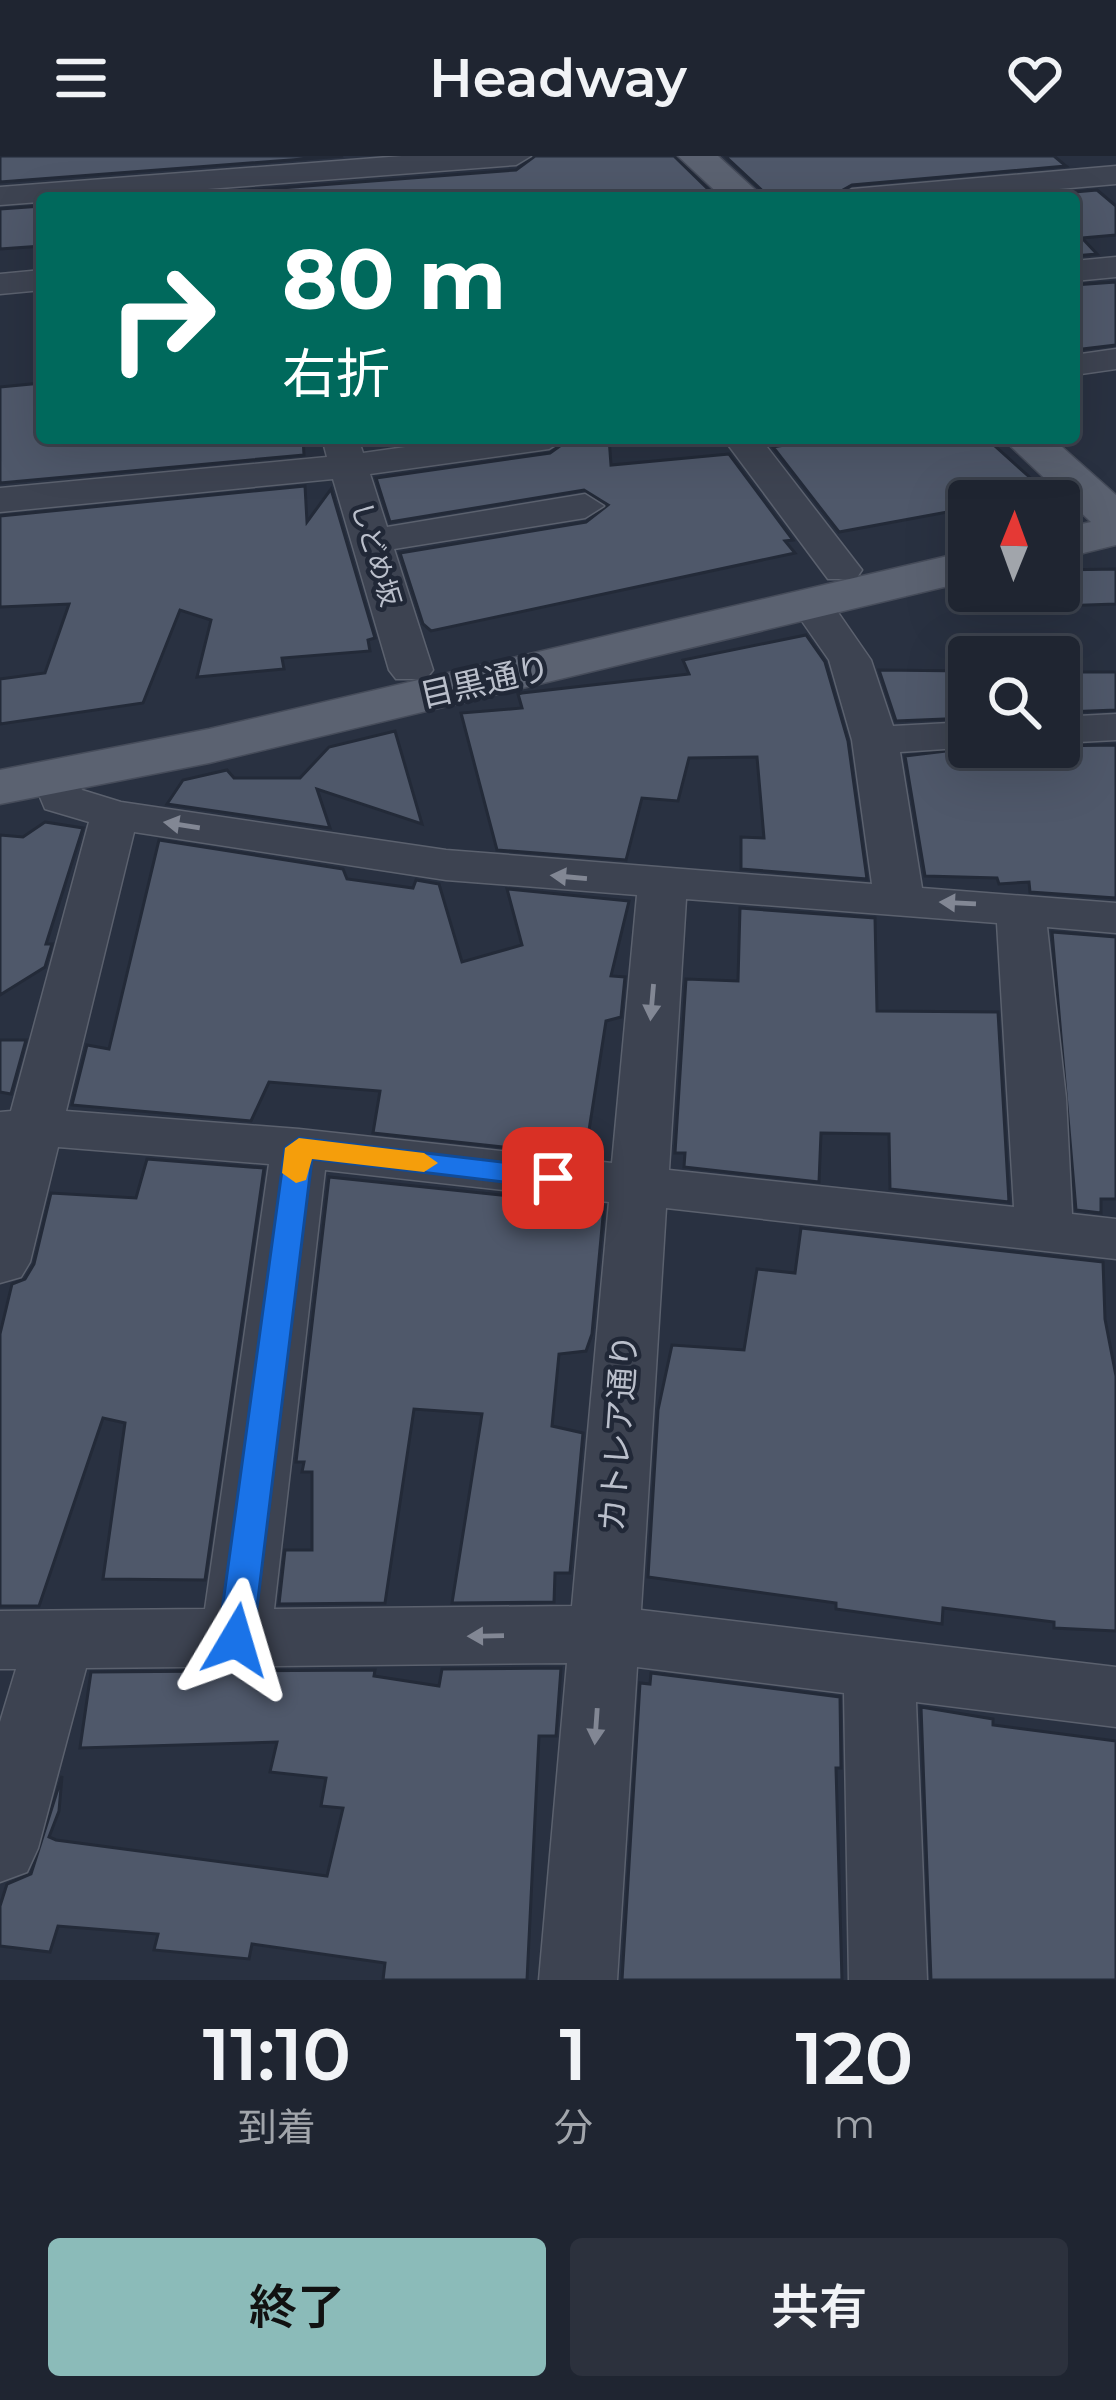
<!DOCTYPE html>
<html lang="ja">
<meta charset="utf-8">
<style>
body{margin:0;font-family:Montserrat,"Noto Sans JP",sans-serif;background:#2c313d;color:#f1f3f6;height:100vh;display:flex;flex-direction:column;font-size:45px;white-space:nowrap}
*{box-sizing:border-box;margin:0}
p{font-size:39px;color:#a1a5ab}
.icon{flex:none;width:66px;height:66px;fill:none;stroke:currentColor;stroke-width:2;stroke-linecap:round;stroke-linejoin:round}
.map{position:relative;height:1824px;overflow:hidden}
.side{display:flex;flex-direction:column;background:#1f2531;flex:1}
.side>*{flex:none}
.hud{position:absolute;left:36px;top:36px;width:1044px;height:252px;border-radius:12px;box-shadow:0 12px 48px #0002,0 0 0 3px #3c424d;background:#00695c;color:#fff;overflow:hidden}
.needle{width:78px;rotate:1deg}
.fabs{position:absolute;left:948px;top:324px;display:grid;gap:24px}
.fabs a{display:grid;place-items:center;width:132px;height:132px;border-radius:12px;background:#1f2531;box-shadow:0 12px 48px #0002,0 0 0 3px #3c424d;font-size:60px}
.pin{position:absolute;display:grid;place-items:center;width:102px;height:102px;color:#fff;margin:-51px;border-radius:24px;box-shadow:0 6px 18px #0006}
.me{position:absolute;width:132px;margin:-66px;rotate:7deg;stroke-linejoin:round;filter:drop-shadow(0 0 9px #0008)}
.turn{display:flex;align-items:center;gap:42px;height:252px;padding:0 48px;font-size:54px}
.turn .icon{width:156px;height:156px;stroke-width:2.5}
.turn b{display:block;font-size:84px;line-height:102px}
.eta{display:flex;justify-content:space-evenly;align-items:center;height:204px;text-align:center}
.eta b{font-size:72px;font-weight:600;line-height:84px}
.cta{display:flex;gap:24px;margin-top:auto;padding:24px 48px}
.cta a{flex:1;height:138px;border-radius:12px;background:#8bbbb9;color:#111;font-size:48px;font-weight:600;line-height:138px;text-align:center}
.cta a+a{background:#2c313d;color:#f1f3f6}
header{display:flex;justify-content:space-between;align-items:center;height:156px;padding:0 48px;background:#1f2531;font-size:54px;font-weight:600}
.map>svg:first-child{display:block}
.building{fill:#4f586a;stroke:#232a38;stroke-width:3}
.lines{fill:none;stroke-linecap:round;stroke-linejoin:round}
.minor-casing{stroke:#5b616e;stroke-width:3}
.major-casing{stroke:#464c5a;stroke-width:3}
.minor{fill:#3d4351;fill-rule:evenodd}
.major{fill:#5b6271;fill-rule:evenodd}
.oneway{fill:#828794}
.route{fill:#1a73e8;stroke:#114b97;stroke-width:3}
.slow{fill:#f59e0b}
.labels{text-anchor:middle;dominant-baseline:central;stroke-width:9;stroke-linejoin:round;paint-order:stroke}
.far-street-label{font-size:27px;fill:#babfcb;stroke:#212837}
.street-label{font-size:33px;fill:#babfcb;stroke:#212837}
</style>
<header><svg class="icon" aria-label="menu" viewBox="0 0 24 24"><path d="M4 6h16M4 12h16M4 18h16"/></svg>Headway<svg class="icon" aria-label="heart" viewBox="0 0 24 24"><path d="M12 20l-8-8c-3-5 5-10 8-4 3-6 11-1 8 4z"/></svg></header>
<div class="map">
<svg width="1116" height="1824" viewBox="0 0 1116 1824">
<rect width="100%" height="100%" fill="#293141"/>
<g class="building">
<path d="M 0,0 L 343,0 L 0,26 Z"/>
<path d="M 535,0 L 674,0 L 714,39 L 149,42 L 516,14 Z"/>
<path d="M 725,0 L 1054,0 L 1066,10 L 852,29 L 834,39 L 780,42 L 768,40 Z"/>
<path d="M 1097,34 L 1116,50 L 1116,79 L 1082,82 L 1097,98 L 1074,100 L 1074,42 L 1008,42 Z"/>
<path d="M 42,50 L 42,90 L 0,93 L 0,53 Z"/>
<path d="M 1116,126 L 1116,189 L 1074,194 L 1074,129 Z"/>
<path d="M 42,227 L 42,282 L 303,282 L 304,299 L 0,327 L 0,231 Z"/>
<path d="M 571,282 L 609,282 L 611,309 L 729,298 L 793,384 L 785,385 L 795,397 L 431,475 L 423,468 L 400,397 L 586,366 L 608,349 L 584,334 L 390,366 L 376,322 L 550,297 Z"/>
<path d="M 772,282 L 986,282 L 1045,335 L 969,345 L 969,352 L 839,376 L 773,291 L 779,290 Z"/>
<path d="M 305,330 L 307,366 L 331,333 L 375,482 L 368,484 L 370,495 L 282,502 L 284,513 L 197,521 L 211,464 L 180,454 L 143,547 L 0,568 L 0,523 L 45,517 L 69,448 L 0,451 L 0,360 Z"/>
<path d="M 1116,413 L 1116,448 L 1059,450 L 1059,414 Z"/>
<path d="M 806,479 L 825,506 L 848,585 L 867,723 L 741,713 L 741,681 L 764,682 L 757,601 L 689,602 L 678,645 L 642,642 L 626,704 L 497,694 L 461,557 L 522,552 L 518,538 L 522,537 L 689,518 L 683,504 Z"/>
<path d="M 879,514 L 969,515 L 969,562 L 896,565 Z"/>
<path d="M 1059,516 L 1116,516 L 1116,554 L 1065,556 Z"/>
<path d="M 395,575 L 422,668 L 317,633 L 330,672 L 167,648 L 183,624 L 227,614 L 234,622 L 300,622 L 329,591 Z"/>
<path d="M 1116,589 L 1116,742 L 1030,736 L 1029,726 L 999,728 L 997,722 L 925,720 L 905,600 L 979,591 Z"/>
<path d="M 45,666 L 83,672 L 46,788 L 52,788 L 45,811 L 0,839 L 0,679 L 23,681 Z"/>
<path d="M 159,684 L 343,713 L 347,723 L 413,732 L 416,724 L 439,728 L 462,806 L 522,789 L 507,733 L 629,745 L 611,820 L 625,821 L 621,861 L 606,865 L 585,1000 L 373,977 L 380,935 L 269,926 L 251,965 L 72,949 L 87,889 L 109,893 Z"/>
<path d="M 740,752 L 875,762 L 877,855 L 998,856 L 1009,1046 L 890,1033 L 889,978 L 821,977 L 819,1026 L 684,1011 L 685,997 L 675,997 L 686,823 L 738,825 Z"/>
<path d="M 1052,776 L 1116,781 L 1116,1043 L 1101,1043 L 1101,1057 L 1076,1054 Z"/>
<path d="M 0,884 L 26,884 L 11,938 L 0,936 Z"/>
<path d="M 147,1003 L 264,1012 L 205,1424 L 103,1423 L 125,1267 L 103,1262 L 39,1450 L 0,1450 L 0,1178 L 12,1128 L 25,1123 L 34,1108 L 51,1037 L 136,1042 Z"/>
<path d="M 329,1021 L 604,1050 L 592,1178 L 586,1195 L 559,1198 L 552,1270 L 583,1277 L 570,1417 L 555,1417 L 554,1446 L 452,1447 L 482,1258 L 414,1253 L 385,1447 L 279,1448 L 285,1394 L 312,1394 L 312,1316 L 302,1316 L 304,1306 L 296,1306 Z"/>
<path d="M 801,1072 L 1103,1106 L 1105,1163 L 1116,1220 L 1116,1475 L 1054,1472 L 1054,1466 L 943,1452 L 942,1468 L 836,1453 L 836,1447 L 648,1421 L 658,1254 L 672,1189 L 744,1194 L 757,1113 L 795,1117 Z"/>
<path d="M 561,1512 L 556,1580 L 539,1580 L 527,1824 L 383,1824 L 385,1807 L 252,1788 L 249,1803 L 154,1794 L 158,1778 L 58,1770 L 50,1796 L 0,1790 L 0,1750 L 7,1728 L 31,1718 L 62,1620 L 59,1655 L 49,1681 L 56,1684 L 327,1720 L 343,1652 L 321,1650 L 326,1622 L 270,1616 L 277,1586 L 80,1592 L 91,1516 L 375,1514 L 374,1520 L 439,1530 L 442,1513 Z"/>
<path d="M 651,1517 L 840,1541 L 841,1612 L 836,1612 L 842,1824 L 622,1824 L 640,1527 L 650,1528 Z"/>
<path d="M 921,1551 L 993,1563 L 993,1569 L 1116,1585 L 1116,1824 L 931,1824 Z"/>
</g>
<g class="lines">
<defs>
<g id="minor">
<path d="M 402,0 L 531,0 L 516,9 L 0,49 L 0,31 Z"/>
<path d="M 1116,10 L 1116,28 L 956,42 L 837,42 L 852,33 Z"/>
<path d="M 1116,101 L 1116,121 L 1074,125 L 1074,105 Z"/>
<path d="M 42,114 L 42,134 L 0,138 L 0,118 Z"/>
<path d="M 1116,193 L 1116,213 L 1074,219 L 1074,199 Z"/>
<path d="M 322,282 L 358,282 L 363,297 L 469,282 L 567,282 L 549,293 L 370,318 L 387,371 L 585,338 L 604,350 L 585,362 L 394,393 L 433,514 L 426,523 L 396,523 L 389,514 L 333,323 L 0,356 L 0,332 L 327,301 Z"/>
<path d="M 723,282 L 760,282 L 862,414 L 856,423 L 828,423 Z"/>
<path d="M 811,436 L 826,439 L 871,504 L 893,570 L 969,566 L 969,591 L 975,591 L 900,596 L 922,732 L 1116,747 L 1116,777 L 1047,771 L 1066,942 L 1072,1058 L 1116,1063 L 1116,1103 L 666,1052 L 641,1454 L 1116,1511 L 1116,1571 L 916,1546 L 927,1824 L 849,1824 L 844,1537 L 637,1511 L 617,1824 L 539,1824 L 567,1507 L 86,1512 L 38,1692 L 27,1716 L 0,1726 L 0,1566 L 16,1513 L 0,1513 L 0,1455 L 205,1453 L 269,1008 L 58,991 L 30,1106 L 21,1121 L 0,1127 L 0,956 L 11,955 L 89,666 L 45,653 L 32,622 L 39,612 L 71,612 L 82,634 L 121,646 L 446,694 L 872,728 L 852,584 L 829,504 L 790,448 L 796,439 ZM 134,676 L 446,724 L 637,739 L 612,1007 L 299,973 L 66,955 ZM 686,743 L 997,767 L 1014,1051 L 669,1014 ZM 325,1014 L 609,1046 L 572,1450 L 274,1453 Z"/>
<path d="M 1116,558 L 1116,584 L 1059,587 L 1059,561 Z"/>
</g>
<g id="major">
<path d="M 678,0 L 718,0 L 764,42 L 723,42 Z"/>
<path d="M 1002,282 L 1052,282 L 1116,339 L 1116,389 L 1059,403 L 1059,373 L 1091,366 Z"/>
<path d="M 969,395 L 969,425 L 209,607 L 0,648 L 0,614 L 209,573 Z"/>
</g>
</defs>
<use href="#minor" class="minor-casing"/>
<use href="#major" class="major-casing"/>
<use href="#minor" class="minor"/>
<use href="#major" class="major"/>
</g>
<defs><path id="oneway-solid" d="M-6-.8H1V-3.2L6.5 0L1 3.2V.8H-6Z" transform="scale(3)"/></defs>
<g class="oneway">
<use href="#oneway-solid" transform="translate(182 669) rotate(-171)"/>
<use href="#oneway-solid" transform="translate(569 721) rotate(-175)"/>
<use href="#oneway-solid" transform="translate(958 747) rotate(-177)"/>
<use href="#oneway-solid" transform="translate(652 846) rotate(95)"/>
<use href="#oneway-solid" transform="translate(486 1480) rotate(179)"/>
<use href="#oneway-solid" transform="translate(596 1570) rotate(94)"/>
</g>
<path class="route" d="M 299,982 L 553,1012 L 567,1022 L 553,1032 L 312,1003 L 253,1484 L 248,1495 L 236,1499 L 223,1495 L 218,1484 L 285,992 Z"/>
<path class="slow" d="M 299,982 L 424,997 L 438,1007 L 424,1016 L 312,1003 L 306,1024 L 296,1027 L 282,1017 L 285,992 Z"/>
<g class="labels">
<g class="far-street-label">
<text transform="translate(376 398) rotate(73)">しどめ坂</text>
</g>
<g class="street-label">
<text transform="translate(485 525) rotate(-13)">目黒通り</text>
<text transform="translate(618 1277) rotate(-86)">カトレア通り</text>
</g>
</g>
</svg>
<div class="fabs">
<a><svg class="needle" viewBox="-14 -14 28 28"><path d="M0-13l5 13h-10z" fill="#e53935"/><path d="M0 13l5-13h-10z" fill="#a1a5ab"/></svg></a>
<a><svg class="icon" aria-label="search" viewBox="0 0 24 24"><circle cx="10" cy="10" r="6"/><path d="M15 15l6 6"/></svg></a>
</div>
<div class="pin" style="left:553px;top:1022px;background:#d93025"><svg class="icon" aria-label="arrive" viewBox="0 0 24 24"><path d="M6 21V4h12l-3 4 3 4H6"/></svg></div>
<svg class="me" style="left:236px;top:1484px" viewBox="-20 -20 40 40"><path d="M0-17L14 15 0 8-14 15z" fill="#1a73e8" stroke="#fff" stroke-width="4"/></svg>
<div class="hud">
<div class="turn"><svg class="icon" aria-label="right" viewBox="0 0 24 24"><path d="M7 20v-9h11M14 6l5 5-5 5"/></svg><div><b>80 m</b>右折</div></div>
</div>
</div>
<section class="side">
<div class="eta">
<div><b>11:10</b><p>到着</p></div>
<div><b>1</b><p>分</p></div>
<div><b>120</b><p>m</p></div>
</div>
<div class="cta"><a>終了</a><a>共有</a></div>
</section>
